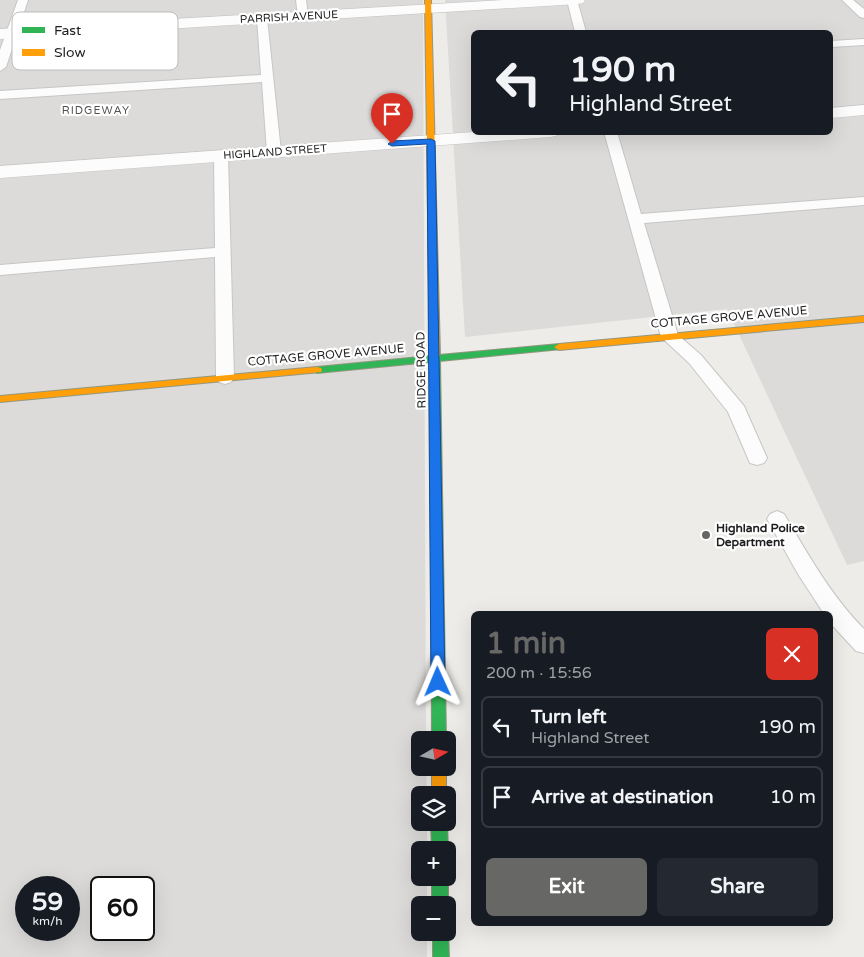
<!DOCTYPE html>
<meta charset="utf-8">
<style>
body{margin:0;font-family:"Varela Round",sans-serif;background:#242831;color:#f1f3f6;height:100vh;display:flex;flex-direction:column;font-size:19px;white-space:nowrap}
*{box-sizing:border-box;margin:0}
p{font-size:16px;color:#9ea1a6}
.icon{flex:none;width:28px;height:28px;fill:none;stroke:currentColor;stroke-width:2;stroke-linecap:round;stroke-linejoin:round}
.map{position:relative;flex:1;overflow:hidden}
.sheet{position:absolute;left:471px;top:611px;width:362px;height:315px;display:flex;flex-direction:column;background:#171b24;border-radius:8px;box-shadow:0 5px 20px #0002}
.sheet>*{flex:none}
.banner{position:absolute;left:471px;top:30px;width:362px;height:105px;border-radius:8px;box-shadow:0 5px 20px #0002;background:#171b24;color:#f1f3f6;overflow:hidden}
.needle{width:32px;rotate:81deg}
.buttons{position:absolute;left:411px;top:731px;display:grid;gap:10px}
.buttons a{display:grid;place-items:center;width:45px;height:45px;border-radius:8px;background:#171b24;box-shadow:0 5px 20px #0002;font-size:25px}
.speed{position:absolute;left:15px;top:876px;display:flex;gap:10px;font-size:25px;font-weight:700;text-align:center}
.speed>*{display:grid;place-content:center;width:65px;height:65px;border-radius:50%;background:#171b24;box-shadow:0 5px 20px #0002;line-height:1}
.speed small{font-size:12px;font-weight:400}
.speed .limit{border:2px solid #111;border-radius:8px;background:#fff;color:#111}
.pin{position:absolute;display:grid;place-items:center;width:42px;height:42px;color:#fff;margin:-51px -21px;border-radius:50% 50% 50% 0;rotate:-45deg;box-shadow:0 0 5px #0007}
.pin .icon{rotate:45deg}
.me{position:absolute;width:55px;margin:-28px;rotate:359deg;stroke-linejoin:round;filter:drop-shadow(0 0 4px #0008)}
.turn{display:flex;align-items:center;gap:18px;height:105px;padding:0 15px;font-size:22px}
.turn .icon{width:65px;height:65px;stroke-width:2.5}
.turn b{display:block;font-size:35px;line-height:42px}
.round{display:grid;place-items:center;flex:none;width:52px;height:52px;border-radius:8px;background:#242831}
.summary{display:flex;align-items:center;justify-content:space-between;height:85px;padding:0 15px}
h1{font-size:30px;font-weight:700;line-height:38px;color:#676765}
.action{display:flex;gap:10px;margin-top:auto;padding:10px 15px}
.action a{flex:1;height:58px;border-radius:8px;background:#676765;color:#fff;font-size:20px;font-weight:700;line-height:58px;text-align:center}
.action a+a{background:#242831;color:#f1f3f6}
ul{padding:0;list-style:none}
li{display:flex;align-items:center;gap:15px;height:62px;margin:0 10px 8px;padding:0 5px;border:2px solid #363941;border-radius:8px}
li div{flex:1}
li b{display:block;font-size:19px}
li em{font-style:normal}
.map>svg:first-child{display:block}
.residential{fill:#dcdbd9;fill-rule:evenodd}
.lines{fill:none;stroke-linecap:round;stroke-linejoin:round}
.lane-casing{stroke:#c6c6c4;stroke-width:2}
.street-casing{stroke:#c6c6c4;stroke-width:1}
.fast-casing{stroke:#939780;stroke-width:2}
.slow-casing{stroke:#939780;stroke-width:2}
.lane{fill:#fcfcfc;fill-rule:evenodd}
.street{fill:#fcfcfc;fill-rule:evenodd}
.fast{fill:#30b455;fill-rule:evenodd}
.slow{fill:#ff9f0a;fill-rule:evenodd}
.route{fill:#1a73e8;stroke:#114b97}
.poi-dot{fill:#676765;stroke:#fff;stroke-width:2}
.labels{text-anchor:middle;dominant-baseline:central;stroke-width:4.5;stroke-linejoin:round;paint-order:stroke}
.far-street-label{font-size:11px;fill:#1f1f1f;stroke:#fff}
.far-neighbourhood-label{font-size:11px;letter-spacing:1px;fill:#525252;stroke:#fff}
.street-label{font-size:12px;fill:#1f1f1f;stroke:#fff}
.poi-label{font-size:12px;font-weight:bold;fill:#1f1f1f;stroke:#fff;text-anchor:start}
.key{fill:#fff;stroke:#bcbcbc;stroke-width:1}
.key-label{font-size:14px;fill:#1f1f1f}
</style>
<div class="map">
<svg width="864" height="957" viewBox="0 0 864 957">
<rect width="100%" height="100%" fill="#edece8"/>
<g class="residential">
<path d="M 0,0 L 423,0 L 426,740 L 420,740 L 420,768 L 426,768 L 427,795 L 420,795 L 420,822 L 427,823 L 427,850 L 420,850 L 420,878 L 427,878 L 427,905 L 420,905 L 420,932 L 427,933 L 427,957 L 0,957 ZM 26,888 L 69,888 L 69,930 L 26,930 ZM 101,888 L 144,888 L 144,930 L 101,930 Z"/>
<path d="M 445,0 L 864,0 L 864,561 L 847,565 L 727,309 L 465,337 ZM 474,32 L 831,32 L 831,132 L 474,132 Z"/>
</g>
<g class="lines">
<defs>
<g id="lane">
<path d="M 18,0 L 28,0 L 6,67 L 0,71 L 0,50 Z"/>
<path d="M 296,0 L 306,0 L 308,16 L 307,18 L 303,19 L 298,16 Z"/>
<path d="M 567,0 L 577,0 L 586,32 L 575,32 Z"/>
<path d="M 842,0 L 853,0 L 864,9 L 864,18 L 860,17 Z"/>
<path d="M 262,15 L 267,18 L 281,152 L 279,155 L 269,155 L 267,152 L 262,82 L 0,99 L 0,91 L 261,75 L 257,18 Z"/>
<path d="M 864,39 L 864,45 L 831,47 L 831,41 Z"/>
<path d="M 604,132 L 617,132 L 641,214 L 864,197 L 864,205 L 644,223 L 678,335 L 701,355 L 744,406 L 767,458 L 764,463 L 757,465 L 750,463 L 728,412 L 689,363 L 661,337 Z"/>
<path d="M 221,152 L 228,156 L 234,378 L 231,382 L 225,384 L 219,382 L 216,378 L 215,257 L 0,275 L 0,265 L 215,248 L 214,156 Z"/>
<path d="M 777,511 L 784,514 C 808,554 831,596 864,629 L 864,653 L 856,651 L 831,624 L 831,614 L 824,614 L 798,574 L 767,519 L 770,514 Z"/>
</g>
<g id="street">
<path d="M 504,0 L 585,0 L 583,3 L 578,4 L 0,39 L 0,29 Z"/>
<path d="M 864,105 L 864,115 L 831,118 L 831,108 Z"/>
<path d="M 474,132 L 559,132 L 556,136 L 550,137 L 0,178 L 0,166 Z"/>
</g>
<g id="fast">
<path d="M 559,344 L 562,345 L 564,347 L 562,349 L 440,361 L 446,740 L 432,740 L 430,362 L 317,373 L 312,370 L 317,367 L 430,356 L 435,353 L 439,355 Z"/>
<path d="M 431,822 L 447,822 L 448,850 L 432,850 Z"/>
<path d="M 448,877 L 448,906 L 432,905 L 432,878 Z"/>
<path d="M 448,928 L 449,957 L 433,957 L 433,932 L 448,932 Z"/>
</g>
<g id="slow">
<path d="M 425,0 L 431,0 L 440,356 L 435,359 L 430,356 Z"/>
<path d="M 864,316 L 864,322 L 559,350 L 554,347 L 559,344 Z"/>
<path d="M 317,367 L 321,368 L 322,370 L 321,372 L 0,402 L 0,396 Z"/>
<rect x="432" y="768" width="14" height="27"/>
</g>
</defs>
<use href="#lane" class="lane-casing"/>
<use href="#street" class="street-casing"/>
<use href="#fast" class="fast-casing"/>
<use href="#slow" class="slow-casing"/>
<use href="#lane" class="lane"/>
<use href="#street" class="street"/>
<use href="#fast" class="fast"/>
<use href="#slow" class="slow"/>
</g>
<path class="route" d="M 431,139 L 435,141 L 445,682 L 443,686 L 438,688 L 433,686 L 431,682 L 427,144 L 392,146 L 388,144 L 392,141 Z"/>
<circle class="poi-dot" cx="706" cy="535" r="5"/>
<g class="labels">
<g class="far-street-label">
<text transform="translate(289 17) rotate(-3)">PARRISH AVENUE</text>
<text transform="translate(275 152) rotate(-4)">HIGHLAND STREET</text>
</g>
<g class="far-neighbourhood-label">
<text x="96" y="110">RIDGEWAY</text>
</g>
<g class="street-label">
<text transform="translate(729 317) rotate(-5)">COTTAGE GROVE AVENUE</text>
<text transform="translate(326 355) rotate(-5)">COTTAGE GROVE AVENUE</text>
<text transform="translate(421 370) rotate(-91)">RIDGE ROAD</text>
</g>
<g class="poi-label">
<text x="716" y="528">Highland Police<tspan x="716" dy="14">Department</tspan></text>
</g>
</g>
<rect x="12" y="12" width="166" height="58" rx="8" class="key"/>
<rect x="22" y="27" width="23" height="6" fill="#30b455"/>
<rect x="22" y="49" width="23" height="7" fill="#ff9f0a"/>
<g class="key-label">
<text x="54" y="35">Fast</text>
<text x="54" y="57">Slow</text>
</g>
</svg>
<div class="buttons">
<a><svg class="needle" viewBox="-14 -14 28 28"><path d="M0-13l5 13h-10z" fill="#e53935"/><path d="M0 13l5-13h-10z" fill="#9ea1a6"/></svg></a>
<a><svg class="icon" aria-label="layers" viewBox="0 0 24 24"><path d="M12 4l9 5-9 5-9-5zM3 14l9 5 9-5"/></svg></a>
<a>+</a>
<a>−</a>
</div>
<div class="speed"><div>59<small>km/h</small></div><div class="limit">60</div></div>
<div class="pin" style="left:392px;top:144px;background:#d93025"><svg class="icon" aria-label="arrive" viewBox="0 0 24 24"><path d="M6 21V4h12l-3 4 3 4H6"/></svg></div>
<svg class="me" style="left:438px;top:682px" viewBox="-20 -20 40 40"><path d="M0-17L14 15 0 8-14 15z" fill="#1a73e8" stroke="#fff" stroke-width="4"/></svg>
<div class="banner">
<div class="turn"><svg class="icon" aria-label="left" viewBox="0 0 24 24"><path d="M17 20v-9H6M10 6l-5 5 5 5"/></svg><div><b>190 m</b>Highland Street</div></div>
</div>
<section class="sheet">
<div class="summary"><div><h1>1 min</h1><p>200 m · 15:56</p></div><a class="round" style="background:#d93025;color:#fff"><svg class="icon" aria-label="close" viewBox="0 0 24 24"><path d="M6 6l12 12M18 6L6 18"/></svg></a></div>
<ul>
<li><svg class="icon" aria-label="left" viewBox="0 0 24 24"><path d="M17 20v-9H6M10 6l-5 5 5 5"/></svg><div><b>Turn left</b><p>Highland Street</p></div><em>190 m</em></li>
<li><svg class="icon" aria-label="arrive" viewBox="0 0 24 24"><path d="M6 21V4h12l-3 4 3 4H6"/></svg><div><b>Arrive at destination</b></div><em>10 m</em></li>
</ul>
<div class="action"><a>Exit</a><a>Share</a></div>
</section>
</div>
